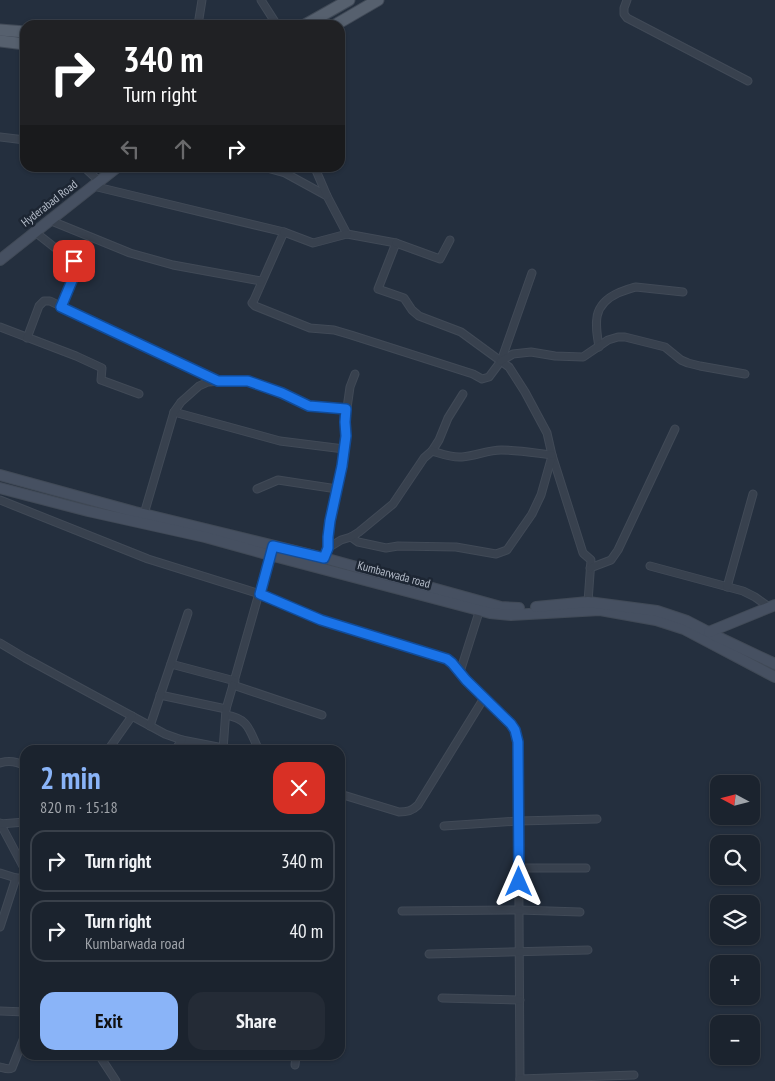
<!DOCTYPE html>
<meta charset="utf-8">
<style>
body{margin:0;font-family:"PT Sans Narrow",sans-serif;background:#242b36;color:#f1f3f6;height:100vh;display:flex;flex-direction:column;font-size:19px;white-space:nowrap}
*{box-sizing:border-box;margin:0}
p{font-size:16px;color:#a0a4aa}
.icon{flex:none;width:28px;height:28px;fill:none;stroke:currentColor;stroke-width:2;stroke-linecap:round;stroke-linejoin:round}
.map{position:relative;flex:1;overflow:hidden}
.side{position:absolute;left:20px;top:745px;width:325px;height:315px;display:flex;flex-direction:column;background:#1b232e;border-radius:15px;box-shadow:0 1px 4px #0004,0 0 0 1px #39404a}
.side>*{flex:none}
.top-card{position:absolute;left:20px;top:20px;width:325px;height:152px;border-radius:15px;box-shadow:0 1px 4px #0004,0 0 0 1px #39404a;background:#202124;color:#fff;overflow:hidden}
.needle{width:32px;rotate:277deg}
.tools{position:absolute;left:710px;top:775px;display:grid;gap:10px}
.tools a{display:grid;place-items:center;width:50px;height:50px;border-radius:10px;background:#1b232e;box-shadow:0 1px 4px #0004,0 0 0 1px #39404a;font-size:25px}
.pin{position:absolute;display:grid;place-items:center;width:42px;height:42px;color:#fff;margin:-21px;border-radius:10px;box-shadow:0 2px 8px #0006}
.me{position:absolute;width:55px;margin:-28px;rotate:0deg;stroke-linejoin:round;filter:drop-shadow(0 0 4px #0008)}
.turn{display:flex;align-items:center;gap:18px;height:105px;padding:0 20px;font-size:22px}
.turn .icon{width:65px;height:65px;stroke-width:2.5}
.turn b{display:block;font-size:35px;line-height:42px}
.lanes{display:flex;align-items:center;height:48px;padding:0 20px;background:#0003;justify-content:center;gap:25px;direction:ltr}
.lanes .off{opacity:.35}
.round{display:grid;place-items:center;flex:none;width:52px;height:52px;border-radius:15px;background:#242b36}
.headline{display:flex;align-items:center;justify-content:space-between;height:85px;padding:0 20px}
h1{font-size:30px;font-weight:600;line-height:38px;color:#8ab4f8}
.primary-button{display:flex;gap:10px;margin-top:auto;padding:10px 20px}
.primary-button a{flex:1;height:58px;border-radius:15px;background:#8ab4f8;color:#111;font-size:20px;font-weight:600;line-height:58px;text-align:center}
.primary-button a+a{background:#242b36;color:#f1f3f6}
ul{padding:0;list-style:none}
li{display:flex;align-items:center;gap:15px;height:62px;margin:0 10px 8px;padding:0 10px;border:2px solid #39404a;border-radius:15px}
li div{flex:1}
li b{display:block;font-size:19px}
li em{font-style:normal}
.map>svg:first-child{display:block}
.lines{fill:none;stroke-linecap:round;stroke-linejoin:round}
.street-casing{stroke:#414a57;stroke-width:9}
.secondary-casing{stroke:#414a57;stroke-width:12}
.primary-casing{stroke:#414a57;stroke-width:13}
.street{stroke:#38414e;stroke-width:7}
.secondary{stroke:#465061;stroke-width:10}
.primary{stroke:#56606e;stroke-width:11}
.route-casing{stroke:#114b97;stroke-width:12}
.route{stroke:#1a73e8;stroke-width:9}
.labels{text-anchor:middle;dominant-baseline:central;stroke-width:5;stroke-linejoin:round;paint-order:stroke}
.street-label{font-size:12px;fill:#b4bcc9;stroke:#1d2633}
</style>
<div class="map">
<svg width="775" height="1081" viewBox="0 0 775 1081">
<rect width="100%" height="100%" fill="#242f3e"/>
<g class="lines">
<defs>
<g id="street">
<path d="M 261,0 L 277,25"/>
<path d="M 627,0 L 624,8 L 624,14 L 627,18 L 748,81"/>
<path d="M 198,25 L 202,0"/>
<path d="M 0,137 L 25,140"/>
<path d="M 85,168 L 99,181"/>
<path d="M 267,168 L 285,173 L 327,196 L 347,234 L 396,243 L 378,289 L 404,298 L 412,310 L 419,316 L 461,332 L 509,367 L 525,392 L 547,433 L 552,455 L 583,553 L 591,560 L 588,602"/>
<path d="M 315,168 L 327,196"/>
<path d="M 93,186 L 284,232 L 254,300 L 252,303 L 255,306 L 310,328 L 334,330 L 351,335 L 473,374 L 482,379 L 489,377 L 501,361 L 532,273"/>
<path d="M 49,220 L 130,253 L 173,265 L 261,281"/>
<path d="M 35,232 L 77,265 L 76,271 L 61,307"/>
<path d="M 284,232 L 313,243 L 347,234"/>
<path d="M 396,243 L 440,259 L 450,240"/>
<path d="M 0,327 L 76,356 L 102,368 L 101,380 L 139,394"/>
<path d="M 27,338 L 39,306 L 44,301 L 50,301 L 217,381"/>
<path d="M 599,347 C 595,323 592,305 618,293 C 624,291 630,288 636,287 L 683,292"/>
<path d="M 501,361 L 513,354 L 531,352 L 555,356 L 583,357 L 608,340 L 618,337 L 625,337 L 665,347 L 681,360 L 688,363 L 700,366 L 745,374"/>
<path d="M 174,412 L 280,441 L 344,449"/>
<path d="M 432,451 L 439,440 L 448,418 L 463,394"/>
<path d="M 257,489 L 278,480 L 337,489"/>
<path d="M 0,500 L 148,559 L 260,594 L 321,620 L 447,659 L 452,663 L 466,680 L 511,725 L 515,730 L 518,741 L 520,1081"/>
<path d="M 144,514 L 174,412 L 181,402 L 199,386 L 208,382 L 238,380 L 256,383 L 309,406 L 346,409"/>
<path d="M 351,537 L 358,542 L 386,548 L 398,546 L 456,547 L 496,554 L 507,550 L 532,514 L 541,495 L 552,456"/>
<path d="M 328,548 L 328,537 L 342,466 L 346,436 L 345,422 L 350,387 L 355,374"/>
<path d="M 271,551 L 233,685 L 322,715"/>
<path d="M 324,558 L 328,548 L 341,540 L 351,537 L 359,532 L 393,504 L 424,458 L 432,451 C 442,454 452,458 462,457 C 476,456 488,450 501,450 C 518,450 535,453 552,455"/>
<path d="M 650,566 L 743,591 L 755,597 L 769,607"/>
<path d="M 590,568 L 611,560 L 618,550 L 675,429"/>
<path d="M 727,587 L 753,494"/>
<path d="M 0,643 L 25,658 L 165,734 L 182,740 L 223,748"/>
<path d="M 171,664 L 235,681"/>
<path d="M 460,672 L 480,609"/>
<path d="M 160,695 L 226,709"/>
<path d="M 226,715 C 250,719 249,731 259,750"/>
<path d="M 150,726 L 188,613"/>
<path d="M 108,750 L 132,716"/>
<path d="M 175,750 L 182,740"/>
<path d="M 223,750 L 226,709 L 233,685"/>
<path d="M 0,763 C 9,760 16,761 25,766"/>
<path d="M 340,794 L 399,812 C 407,812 412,811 418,805 L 484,698"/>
<path d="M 0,823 L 25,870"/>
<path d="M 0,824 L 25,822"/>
<path d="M 444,826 L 519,821 L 597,819"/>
<path d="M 519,868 L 586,868"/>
<path d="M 0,873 L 16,878"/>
<path d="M 402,911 L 519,910 L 580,912"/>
<path d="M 0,927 L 16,878 L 25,878"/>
<path d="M 429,954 L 588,950"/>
<path d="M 442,998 L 520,1000"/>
<path d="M 0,1011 L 25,1012"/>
<path d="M 99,1055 L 116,1081"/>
<path d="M 295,1065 L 296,1055"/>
<path d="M 0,1067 C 4,1068 8,1070 12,1068 L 25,1035"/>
<path d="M 520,1079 L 634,1075"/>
</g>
<g id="secondary">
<path d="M 0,260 L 116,168"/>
<path d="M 0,475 L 135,512 L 324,558 L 501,607 L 519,608"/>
<path d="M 0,488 L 88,511 L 205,537 L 270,555 L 490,613 L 511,615 L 600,610 L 656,620 L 684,629 L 775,677"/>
<path d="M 536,607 L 588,602 L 657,611 L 687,621 L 720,638 L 775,664"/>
<path d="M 709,632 L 775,605"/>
</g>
<g id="primary">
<path d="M 305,25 L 349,0"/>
<path d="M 335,25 L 378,0"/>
<path d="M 0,30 L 25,32"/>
<path d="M 0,41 L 25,44"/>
</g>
</defs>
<use href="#street" class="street-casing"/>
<use href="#secondary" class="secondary-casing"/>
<use href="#primary" class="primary-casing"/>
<use href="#street" class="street"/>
<use href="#secondary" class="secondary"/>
<use href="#primary" class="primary"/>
</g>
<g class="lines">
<defs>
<path id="route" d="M 74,261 L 77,265 L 76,271 L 61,307 L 218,381 L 248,381 L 282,393 L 309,406 L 346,409 L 345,422 L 346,436 L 342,466 L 330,521 L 328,537 L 328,548 L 324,558 L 273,546 L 260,594 L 321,620 L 447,659 L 452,663 L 466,680 L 511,724 L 515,730 L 518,742 L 519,882"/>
</defs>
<use href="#route" class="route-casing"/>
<use href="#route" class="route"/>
</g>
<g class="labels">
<g class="street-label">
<text transform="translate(49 203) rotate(-38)">Hyderabad Road</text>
<text transform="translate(394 574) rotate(15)">Kumbarwada road</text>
</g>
</g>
</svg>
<div class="tools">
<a><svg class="needle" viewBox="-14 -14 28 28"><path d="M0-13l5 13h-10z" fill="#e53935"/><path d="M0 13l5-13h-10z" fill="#a0a4aa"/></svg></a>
<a><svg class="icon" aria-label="search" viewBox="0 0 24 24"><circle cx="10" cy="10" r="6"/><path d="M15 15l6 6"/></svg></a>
<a><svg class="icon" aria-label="layers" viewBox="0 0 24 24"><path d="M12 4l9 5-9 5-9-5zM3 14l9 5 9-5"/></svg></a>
<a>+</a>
<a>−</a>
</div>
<div class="pin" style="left:74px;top:261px;background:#d93025"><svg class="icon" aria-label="arrive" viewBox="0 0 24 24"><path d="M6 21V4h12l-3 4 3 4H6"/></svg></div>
<svg class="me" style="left:519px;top:882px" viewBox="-20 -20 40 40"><path d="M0-17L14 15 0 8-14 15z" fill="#1a73e8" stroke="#fff" stroke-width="4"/></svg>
<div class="top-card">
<div class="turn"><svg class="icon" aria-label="right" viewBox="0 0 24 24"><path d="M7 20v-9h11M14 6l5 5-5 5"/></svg><div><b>340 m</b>Turn right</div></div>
<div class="lanes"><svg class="icon off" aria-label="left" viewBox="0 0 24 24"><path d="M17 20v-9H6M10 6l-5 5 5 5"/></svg><svg class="icon off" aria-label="ahead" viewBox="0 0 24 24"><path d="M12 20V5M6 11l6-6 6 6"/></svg><svg class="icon" aria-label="right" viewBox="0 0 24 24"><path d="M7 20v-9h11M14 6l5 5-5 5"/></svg></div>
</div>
<section class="side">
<div class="headline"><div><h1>2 min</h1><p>820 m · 15:18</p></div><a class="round" style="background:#d93025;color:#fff"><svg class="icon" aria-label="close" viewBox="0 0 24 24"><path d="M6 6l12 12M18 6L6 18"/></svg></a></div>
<ul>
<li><svg class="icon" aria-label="right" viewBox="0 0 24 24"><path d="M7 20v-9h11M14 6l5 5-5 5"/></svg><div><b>Turn right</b></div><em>340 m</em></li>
<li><svg class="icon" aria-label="right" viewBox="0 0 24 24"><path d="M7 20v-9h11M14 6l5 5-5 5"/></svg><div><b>Turn right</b><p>Kumbarwada road</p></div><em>40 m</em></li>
</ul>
<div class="primary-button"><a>Exit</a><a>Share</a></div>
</section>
</div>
